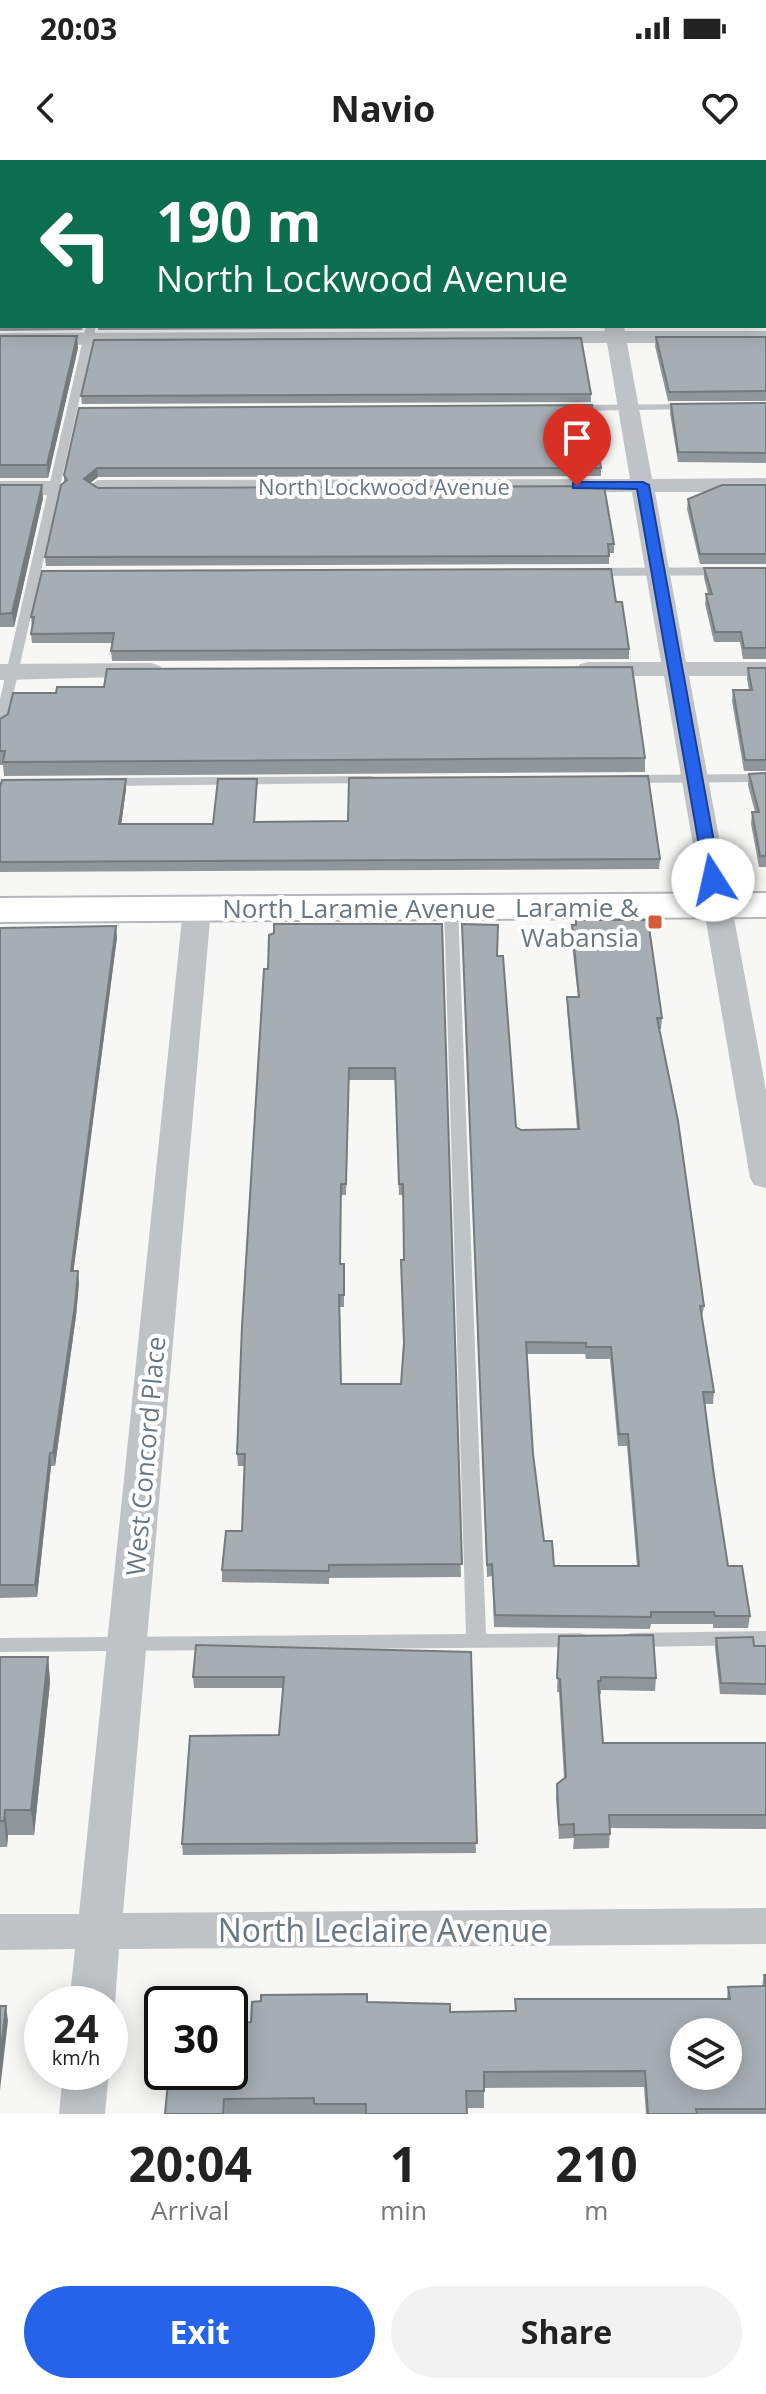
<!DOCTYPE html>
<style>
body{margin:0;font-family:"Open Sans",sans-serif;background:#f2f2f2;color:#222;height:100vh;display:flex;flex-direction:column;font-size:30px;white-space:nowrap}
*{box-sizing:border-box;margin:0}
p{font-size:26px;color:#767676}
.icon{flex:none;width:44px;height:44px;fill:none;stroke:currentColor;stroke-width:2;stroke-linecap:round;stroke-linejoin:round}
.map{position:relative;height:1954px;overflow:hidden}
.side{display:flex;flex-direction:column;background:#fff;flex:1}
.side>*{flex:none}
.guide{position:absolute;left:0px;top:0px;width:766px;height:168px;box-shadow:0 4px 20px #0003;background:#0b6e4f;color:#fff;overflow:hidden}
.tools{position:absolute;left:670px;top:1858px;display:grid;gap:16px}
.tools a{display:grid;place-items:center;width:72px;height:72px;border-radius:50%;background:#fff;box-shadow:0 4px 20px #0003;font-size:40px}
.speed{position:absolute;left:24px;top:1826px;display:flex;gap:16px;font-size:40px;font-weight:700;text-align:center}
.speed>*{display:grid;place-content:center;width:104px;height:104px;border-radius:50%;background:#fff;box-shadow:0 4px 20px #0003;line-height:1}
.speed small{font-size:20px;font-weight:400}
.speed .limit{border:4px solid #111;border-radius:12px;background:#fff;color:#111}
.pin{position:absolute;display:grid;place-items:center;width:68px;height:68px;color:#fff;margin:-82px -34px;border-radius:50% 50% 50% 0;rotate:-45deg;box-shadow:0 0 8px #0007}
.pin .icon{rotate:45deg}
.me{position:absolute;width:88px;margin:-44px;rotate:350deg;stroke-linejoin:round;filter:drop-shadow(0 0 6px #0008)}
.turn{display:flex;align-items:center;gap:28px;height:168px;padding:0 24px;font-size:36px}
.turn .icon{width:104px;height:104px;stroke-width:2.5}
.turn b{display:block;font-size:56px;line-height:68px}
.eta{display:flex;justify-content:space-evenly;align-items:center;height:136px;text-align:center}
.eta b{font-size:48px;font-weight:700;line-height:56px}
.button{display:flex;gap:16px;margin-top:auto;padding:16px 24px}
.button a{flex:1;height:92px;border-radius:48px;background:#2563eb;color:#fff;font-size:32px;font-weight:700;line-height:92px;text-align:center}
.button a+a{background:#f2f2f2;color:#222}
.status{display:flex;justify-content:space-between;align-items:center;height:56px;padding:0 40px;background:#fff;direction:ltr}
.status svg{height:22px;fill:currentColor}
header{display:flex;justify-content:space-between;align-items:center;height:104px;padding:0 24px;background:#fff;font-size:36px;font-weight:700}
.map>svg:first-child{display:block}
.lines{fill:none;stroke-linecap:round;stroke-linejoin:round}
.secondary-casing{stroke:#b4b8bc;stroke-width:4}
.lane{fill:#bfc3c6;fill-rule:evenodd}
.street{fill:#bfc3c6;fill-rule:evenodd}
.secondary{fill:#fff;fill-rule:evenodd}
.wall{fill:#90969a;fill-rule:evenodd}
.shaded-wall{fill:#757a7d}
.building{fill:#a7aeb3;stroke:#757a7d;stroke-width:2;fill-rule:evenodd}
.route{fill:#2563eb;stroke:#184099;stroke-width:2}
.poi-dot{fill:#d45d38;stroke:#fff;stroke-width:3}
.labels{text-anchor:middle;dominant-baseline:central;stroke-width:8;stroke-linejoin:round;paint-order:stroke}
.far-street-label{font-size:22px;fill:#697783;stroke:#fff}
.poi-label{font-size:26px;fill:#697783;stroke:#fff;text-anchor:end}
.street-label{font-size:26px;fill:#697783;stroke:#fff}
.near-street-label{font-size:32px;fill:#697783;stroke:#fff}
</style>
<div class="status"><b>20:03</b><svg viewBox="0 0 49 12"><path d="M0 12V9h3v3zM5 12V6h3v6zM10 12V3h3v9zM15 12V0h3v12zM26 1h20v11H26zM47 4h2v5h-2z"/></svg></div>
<header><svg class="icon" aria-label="back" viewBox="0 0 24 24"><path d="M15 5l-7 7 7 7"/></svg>Navio<svg class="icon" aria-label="heart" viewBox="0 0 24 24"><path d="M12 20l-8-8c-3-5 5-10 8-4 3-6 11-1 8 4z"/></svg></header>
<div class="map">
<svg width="766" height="1954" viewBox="0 0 766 1954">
<rect width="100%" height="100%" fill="#f7f7f5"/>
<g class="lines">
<defs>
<path id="secondary" d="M 766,733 L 766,757 L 0,762 L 0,738 Z"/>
</defs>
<use href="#secondary" class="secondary-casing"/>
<g class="lane">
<path d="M 86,166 L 96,166 L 6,567 L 0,571 L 0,539 Z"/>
<path d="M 690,244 L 695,247 L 694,249 L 573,251 L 568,248 L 573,245 Z"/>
<path d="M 766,407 L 766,415 L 592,416 L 586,412 L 592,408 Z"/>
<path d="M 766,614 L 766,622 L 626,623 L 619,619 L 626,615 Z"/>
<path d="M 370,616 L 375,617 L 375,623 L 106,626 L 99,622 L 106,618 Z"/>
<path d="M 451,743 L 458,747 L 486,1474 L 580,1473 L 587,1475 L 590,1480 L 587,1485 L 580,1487 L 0,1492 L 0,1478 L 466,1474 L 444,747 Z"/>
<path d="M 766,1471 L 766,1485 L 632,1487 L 625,1485 L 622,1480 L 625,1475 L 632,1473 Z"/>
</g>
<g class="street">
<rect x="576" y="0" width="18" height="2"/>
<path d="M 604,166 L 624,166 L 625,171 L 766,171 L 766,183 L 627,183 L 652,319 L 766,318 L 766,332 L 655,332 L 686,502 L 766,502 L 766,516 L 689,516 L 766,930 L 766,1028 L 754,1025 L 750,1018 L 664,516 L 589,516 L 580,514 L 577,509 L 580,504 L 589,502 L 661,502 L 632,332 L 98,334 L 87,327 L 98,320 L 630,319 L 607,183 L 0,185 L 0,173 L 605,171 Z"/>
<path d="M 0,321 L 54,321 L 65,328 L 54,335 L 0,335 Z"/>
<path d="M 151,503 L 160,506 L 164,511 L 160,516 L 0,520 L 0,504 Z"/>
<path d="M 197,740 L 207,743 L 211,749 L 123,1753 L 766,1748 L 766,1784 L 119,1789 L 115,1844 L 110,1853 L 110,1844 L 69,1844 L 75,1789 L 0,1790 L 0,1754 L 79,1754 L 183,749 L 187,743 Z"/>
<path d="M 63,1912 L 109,1912 L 105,1954 L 59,1954 Z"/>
</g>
<use href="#secondary" class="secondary"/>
</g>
<g class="wall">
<path d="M 0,54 L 2,54 L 2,166 L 84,166 L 82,170 L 0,171 Z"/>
<path d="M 764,110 L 766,110 L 766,168 L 652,168 L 651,166 L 764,166 Z"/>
<path d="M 98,166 L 577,166 L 577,168 L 98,170 Z"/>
<path d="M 0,176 L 78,188 L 48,318 L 0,318 Z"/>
<path d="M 656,177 L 766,177 L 766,241 L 668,241 L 655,186 Z"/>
<path d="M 591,234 L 591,242 L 82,244 L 81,236 Z"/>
<path d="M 766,243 L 766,303 L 678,302 L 670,253 L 671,244 Z"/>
<path d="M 79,248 L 601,308 L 601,316 L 98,317 L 90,323 L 98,328 L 614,384 L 614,393 L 609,393 L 609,404 L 46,406 L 45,397 L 64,323 L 64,315 Z"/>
<path d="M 0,325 L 43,338 L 14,467 L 0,467 Z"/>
<path d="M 766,325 L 766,404 L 700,404 L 687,349 L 688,339 Z"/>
<path d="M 704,408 L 766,408 L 766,499 L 743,499 L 740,482 L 714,482 L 705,444 L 706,434 L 708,434 L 704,418 Z"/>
<path d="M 616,442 L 629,489 L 629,499 L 112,501 L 111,491 L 112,483 L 32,483 L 31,474 L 32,467 L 31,457 Z"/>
<path d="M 748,508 L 766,508 L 766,611 L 744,611 L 732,541 L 733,530 L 749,530 L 747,519 Z"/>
<path d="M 0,559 L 645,598 L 645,612 L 4,616 L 3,605 L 0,605 Z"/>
<path d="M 766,613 L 766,707 L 759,707 L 751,664 L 752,652 L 755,652 L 748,625 L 749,614 Z"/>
<path d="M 126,619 L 126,629 L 121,664 L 213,664 L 257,619 L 255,662 L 660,699 L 659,709 L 0,712 L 0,627 Z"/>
<path d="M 442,764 L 461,1417 L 329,1418 L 329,1424 L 222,1422 L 222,1410 L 242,1371 L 244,1306 L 238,1306 L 237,1294 L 268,809 ZM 349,920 L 395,920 L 399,1035 L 403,1035 L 403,1187 L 401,1224 L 341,1224 L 340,1147 L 344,1147 L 344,1104 L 340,1104 L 341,1035 L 346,1035 Z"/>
<path d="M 462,764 L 497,796 L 516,967 L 521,970 L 577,969 L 567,848 L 567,837 L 578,837 L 571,776 L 572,765 L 662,858 L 661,869 L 659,869 L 704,1146 L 702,1157 L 714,1232 L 713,1244 L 704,1244 L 728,1406 L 750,1456 L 748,1468 L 713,1468 L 713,1464 L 651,1464 L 650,1469 L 494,1467 L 492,1416 L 487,1417 ZM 527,1194 L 585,1194 L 586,1199 L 610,1199 L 618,1286 L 627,1286 L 637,1406 L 554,1406 L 544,1381 L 533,1294 Z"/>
<path d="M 0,768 L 117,777 L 73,1111 L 79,1123 L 76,1156 L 55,1306 L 51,1306 L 37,1437 L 0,1438 Z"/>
<path d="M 559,1476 L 656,1518 L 655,1531 L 601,1530 L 601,1534 L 599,1534 L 603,1583 L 766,1583 L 766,1669 L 610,1668 L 609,1688 L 573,1689 L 574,1678 L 559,1679 L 556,1638 L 557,1624 L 564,1618 L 559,1532 L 557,1532 Z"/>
<path d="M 716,1478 L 754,1486 L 766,1486 L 766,1535 L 720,1534 L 715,1488 Z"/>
<path d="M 471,1492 L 476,1693 L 183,1695 L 182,1684 L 279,1575 L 283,1528 L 194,1528 L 193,1517 Z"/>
<path d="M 0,1497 L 48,1497 L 50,1522 L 34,1675 L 8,1675 L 7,1687 L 0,1687 Z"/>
<path d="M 764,1815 L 766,1815 L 766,1954 L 646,1954 L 644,1927 L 484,1928 L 484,1948 L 466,1948 L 467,1954 L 165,1954 L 251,1862 L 367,1842 L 450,1852 L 515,1851 L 515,1839 L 727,1839 L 728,1827 L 762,1826 Z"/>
</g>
<g class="shaded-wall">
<path d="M 77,176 L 78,188 L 48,318 L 47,305 Z"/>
<path d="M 97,308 L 98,317 L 84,328 L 84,319 Z"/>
<path d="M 42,325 L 43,338 L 14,467 L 12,453 Z"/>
<path d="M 126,619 L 126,629 L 120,674 L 119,664 Z"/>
<path d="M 116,766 L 117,777 L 72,1123 L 71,1111 Z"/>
<path d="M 78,1111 L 79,1123 L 76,1156 L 55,1306 L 53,1293 Z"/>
<path d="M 50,1293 L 51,1306 L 37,1437 L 35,1425 Z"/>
<path d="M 48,1497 L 50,1522 L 34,1675 L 31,1650 Z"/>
<path d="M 5,1650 L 8,1675 L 7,1687 L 4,1661 Z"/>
<path d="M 6,1846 L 8,1861 L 0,1930 L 0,1898 Z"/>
</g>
<g class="building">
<path d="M 2,0 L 552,0 L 552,2 L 2,2 L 2,44 L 1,40 L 0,41 L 0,5 Z"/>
<path d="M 622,0 L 766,1 L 766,40 L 764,41 L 764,2 L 622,2 Z"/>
<path d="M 766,53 L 766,100 L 764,100 L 764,54 Z"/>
<rect x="0" y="54" width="2" height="105"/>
<rect x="764" y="110" width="2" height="49"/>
<path d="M 0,176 L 77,176 L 47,305 L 0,305 Z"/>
<path d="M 656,177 L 766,177 L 766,231 L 669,232 Z"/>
<path d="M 581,178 L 591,234 L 81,236 L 94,180 Z"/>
<path d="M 766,243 L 766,293 L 678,292 L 671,244 Z"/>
<path d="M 592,245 L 601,308 L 97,308 L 84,319 L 98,328 L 604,326 L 614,384 L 608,384 L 609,396 L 45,397 L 61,325 L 67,320 L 64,315 L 79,248 Z"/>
<path d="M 0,325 L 42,325 L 12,453 L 0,454 Z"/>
<path d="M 722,325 L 766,325 L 766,394 L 700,394 L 688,339 Z"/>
<path d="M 704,408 L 766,408 L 766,488 L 744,488 L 741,472 L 715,472 L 706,434 L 712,434 Z"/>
<path d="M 611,409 L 616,442 L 622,442 L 629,489 L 111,491 L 114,473 L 31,474 L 34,457 L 31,457 L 42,411 Z"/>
<path d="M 632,507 L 645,598 L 3,602 L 5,591 L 0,591 L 0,559 L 8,554 L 13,533 L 56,533 L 57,527 L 104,527 L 107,509 Z"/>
<path d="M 748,508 L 766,508 L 766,600 L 745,600 L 733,530 L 752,530 Z"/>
<path d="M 766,613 L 766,696 L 760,696 L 752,652 L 759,652 L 749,614 Z"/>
<path d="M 648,616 L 660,699 L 0,702 L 0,627 L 2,620 L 126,619 L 119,664 L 213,664 L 218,619 L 257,619 L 254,662 L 348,661 L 349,618 Z"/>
<path d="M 576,760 L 648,760 L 662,858 L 657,858 L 678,961 L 704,1146 L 700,1146 L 714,1232 L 703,1232 L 714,1316 L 728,1406 L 742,1406 L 750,1456 L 715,1456 L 714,1452 L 651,1452 L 651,1457 L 495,1455 L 492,1404 L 487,1405 L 462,764 L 498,765 L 497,796 L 503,796 L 516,967 L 521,970 L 579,969 L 567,837 L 579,837 L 572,765 L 576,765 ZM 526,1182 L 586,1183 L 586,1187 L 611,1187 L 619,1274 L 628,1274 L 639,1406 L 554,1406 L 552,1381 L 544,1381 L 533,1294 Z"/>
<path d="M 274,764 L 442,764 L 462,1404 L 329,1405 L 329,1411 L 222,1410 L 226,1371 L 242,1371 L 245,1294 L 237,1294 L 242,1166 L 264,809 L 268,809 L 269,775 L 274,773 ZM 349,908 L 395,908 L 399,1024 L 403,1024 L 404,1100 L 401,1100 L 404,1183 L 401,1224 L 341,1224 L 339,1135 L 344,1135 L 344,1104 L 340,1104 L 341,1024 L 346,1024 Z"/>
<path d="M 116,766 L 71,1111 L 78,1111 L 75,1145 L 53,1293 L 50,1293 L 35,1425 L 0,1425 L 0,768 Z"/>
<path d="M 653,1475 L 656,1518 L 601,1517 L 601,1521 L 598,1521 L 603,1583 L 766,1583 L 766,1655 L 609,1655 L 610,1674 L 574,1675 L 574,1664 L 559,1665 L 557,1624 L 566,1617 L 560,1519 L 557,1518 L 559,1476 Z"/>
<path d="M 753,1477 L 754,1486 L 766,1486 L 766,1524 L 721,1523 L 716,1478 Z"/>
<path d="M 196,1485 L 471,1492 L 477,1683 L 182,1684 L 190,1576 L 279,1575 L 284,1517 L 193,1517 Z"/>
<path d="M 0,1497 L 48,1497 L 31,1650 L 5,1650 L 4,1661 L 0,1661 Z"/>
<path d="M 764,1815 L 766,1815 L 766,1949 L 696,1949 L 697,1954 L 648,1954 L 645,1911 L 484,1912 L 484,1931 L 466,1931 L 467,1954 L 366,1954 L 366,1944 L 314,1944 L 314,1938 L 224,1939 L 223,1954 L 165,1954 L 169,1912 L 230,1912 L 230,1863 L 251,1862 L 252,1842 L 261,1841 L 261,1835 L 367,1834 L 367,1842 L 450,1844 L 450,1852 L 516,1851 L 515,1839 L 730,1839 L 728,1827 L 766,1826 ZM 684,1872 L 728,1872 L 728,1916 L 684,1916 Z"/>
<path d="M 0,1846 L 6,1846 L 0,1898 Z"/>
</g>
<path class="route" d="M 577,322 L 643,322 L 649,325 L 721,720 L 719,723 L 708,723 L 705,720 L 637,329 L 573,328 L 573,323 Z"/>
<rect class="poi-dot" x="647" y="754" width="16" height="16" rx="4"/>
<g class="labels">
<g class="far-street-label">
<text x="384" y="326">North Lockwood Avenue</text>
</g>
<g class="poi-label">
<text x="639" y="747">Laramie &amp;<tspan x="639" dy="30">Wabansia</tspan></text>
</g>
<g class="street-label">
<text x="359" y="748">North Laramie Avenue</text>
<text transform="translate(145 1296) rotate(-85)">West Concord Place</text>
</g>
<g class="near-street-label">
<text x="383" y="1769">North Leclaire Avenue</text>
</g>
</g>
</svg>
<div class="tools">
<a><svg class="icon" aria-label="layers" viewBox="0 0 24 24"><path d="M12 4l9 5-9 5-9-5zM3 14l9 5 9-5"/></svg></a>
</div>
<div class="speed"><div>24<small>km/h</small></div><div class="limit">30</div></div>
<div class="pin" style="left:577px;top:326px;background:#d93025"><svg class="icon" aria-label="arrive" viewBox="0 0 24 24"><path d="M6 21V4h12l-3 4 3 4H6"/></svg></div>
<svg class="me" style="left:713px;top:720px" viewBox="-20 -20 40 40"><circle r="19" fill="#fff"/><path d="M0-13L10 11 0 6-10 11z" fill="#2563eb"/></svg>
<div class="guide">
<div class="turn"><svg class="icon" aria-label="left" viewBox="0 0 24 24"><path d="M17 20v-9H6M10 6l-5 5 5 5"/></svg><div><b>190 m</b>North Lockwood Avenue</div></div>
</div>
</div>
<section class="side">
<div class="eta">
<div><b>20:04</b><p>Arrival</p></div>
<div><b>1</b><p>min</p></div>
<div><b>210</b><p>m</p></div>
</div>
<div class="button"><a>Exit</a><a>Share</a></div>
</section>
